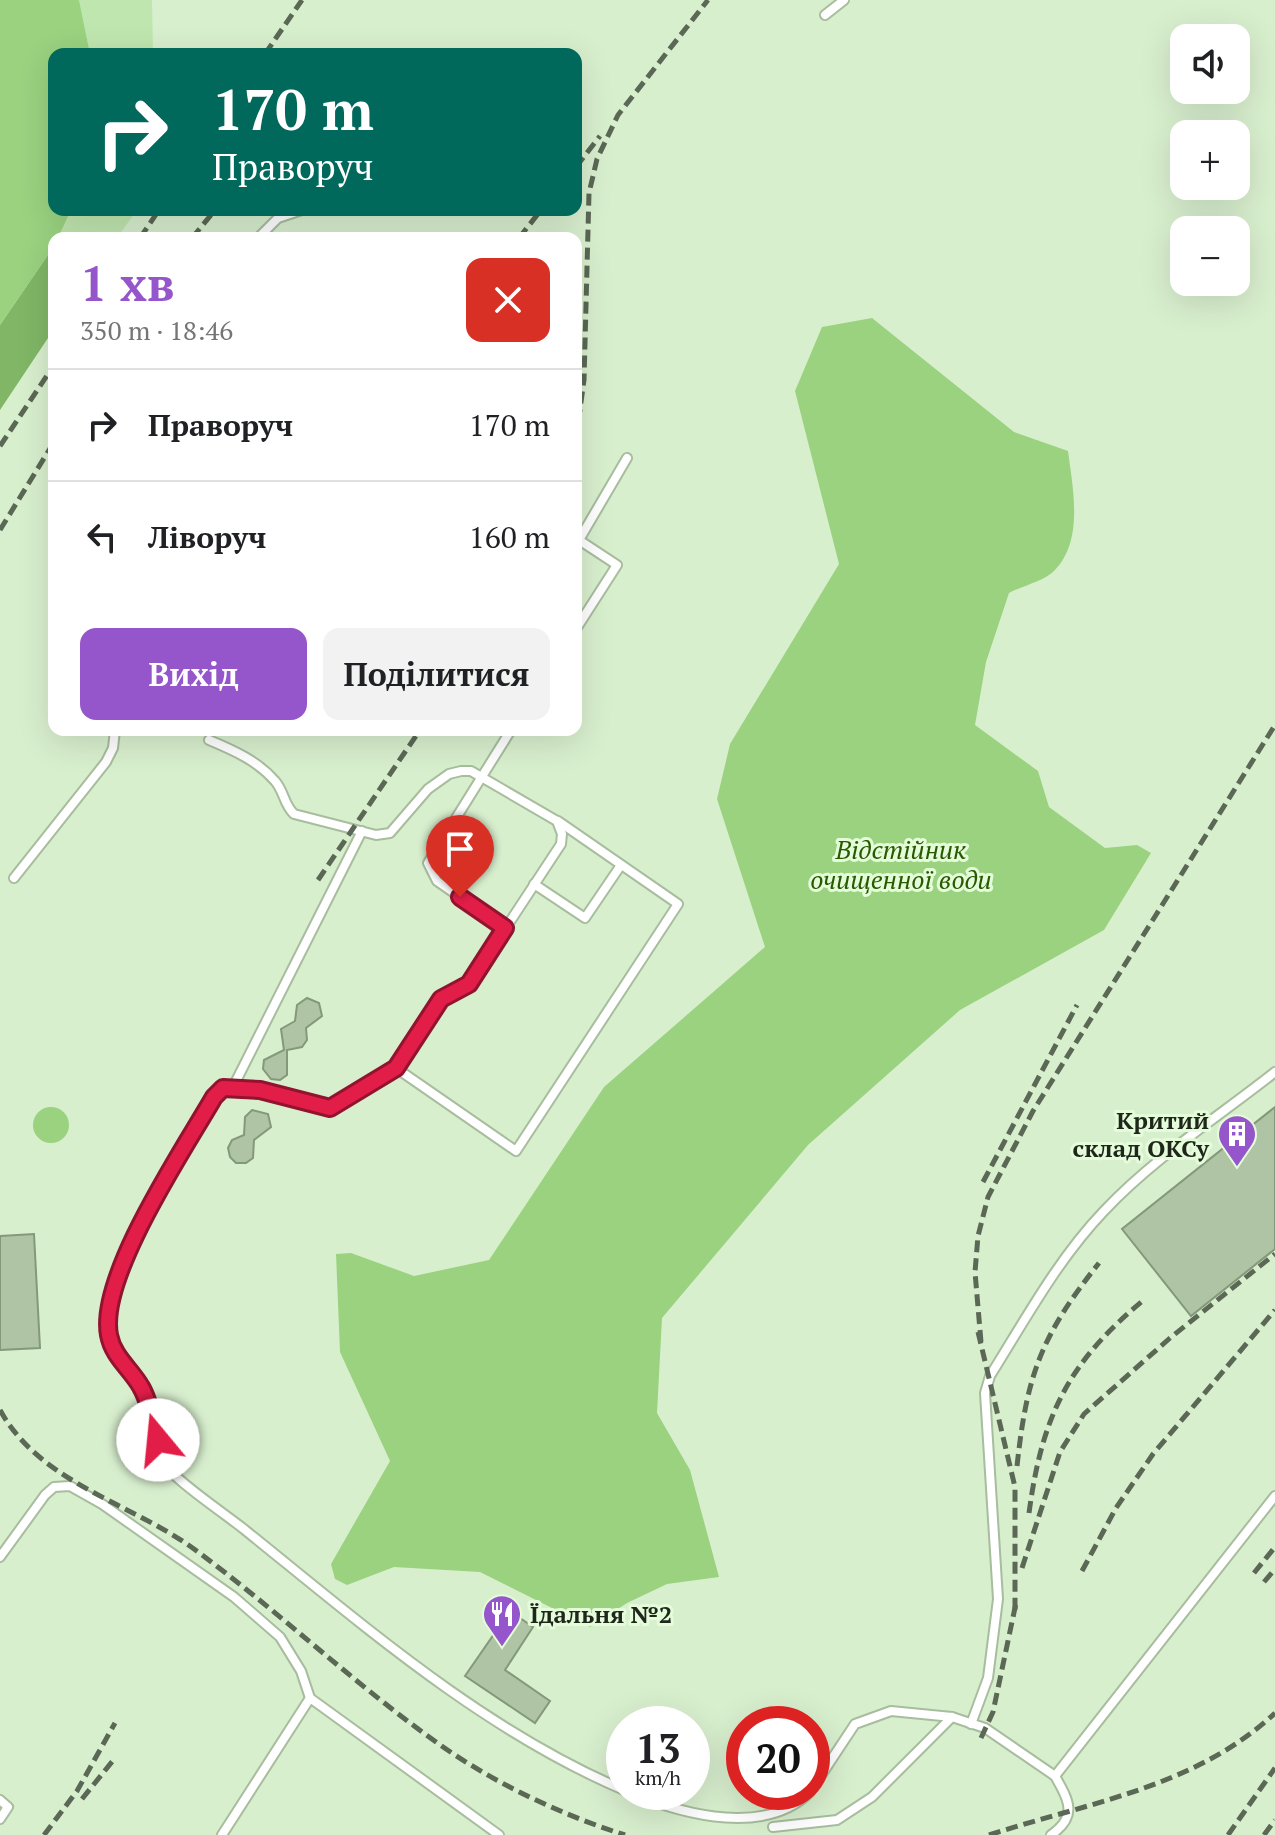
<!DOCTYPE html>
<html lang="uk">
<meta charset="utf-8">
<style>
body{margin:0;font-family:"PT Serif",serif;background:#f2f2f2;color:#202124;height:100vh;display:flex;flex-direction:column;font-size:30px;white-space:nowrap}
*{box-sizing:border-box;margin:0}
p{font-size:26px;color:#757577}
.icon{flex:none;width:44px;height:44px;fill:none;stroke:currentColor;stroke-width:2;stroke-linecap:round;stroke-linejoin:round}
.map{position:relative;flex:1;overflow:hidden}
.drawer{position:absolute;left:48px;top:232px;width:534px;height:504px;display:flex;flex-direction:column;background:#fff;border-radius:16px;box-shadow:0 8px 32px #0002}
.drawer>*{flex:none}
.guide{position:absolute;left:48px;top:48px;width:534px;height:168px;border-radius:16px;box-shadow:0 8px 32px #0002;background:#00695c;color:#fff;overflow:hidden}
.buttons{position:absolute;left:1170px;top:24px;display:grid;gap:16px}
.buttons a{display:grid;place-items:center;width:80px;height:80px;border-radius:16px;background:#fff;box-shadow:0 8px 32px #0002;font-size:40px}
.speed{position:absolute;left:606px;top:1706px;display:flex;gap:16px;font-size:40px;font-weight:700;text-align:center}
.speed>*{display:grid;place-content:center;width:104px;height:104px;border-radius:50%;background:#fff;box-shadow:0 8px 32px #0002;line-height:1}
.speed small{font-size:20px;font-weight:400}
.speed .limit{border:12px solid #d22;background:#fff;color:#111}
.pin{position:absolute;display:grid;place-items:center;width:68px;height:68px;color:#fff;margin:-82px -34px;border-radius:50% 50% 50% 0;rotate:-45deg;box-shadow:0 0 8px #0007}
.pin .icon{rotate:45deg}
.me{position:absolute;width:88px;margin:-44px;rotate:343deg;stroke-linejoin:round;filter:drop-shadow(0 0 6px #0008)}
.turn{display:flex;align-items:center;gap:28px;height:168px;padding:0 32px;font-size:36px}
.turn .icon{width:104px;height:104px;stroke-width:2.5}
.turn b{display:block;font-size:56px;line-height:68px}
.round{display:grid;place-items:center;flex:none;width:84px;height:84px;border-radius:16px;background:#f2f2f2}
.head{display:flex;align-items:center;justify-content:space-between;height:136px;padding:0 32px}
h1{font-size:48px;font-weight:700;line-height:60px;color:#9656cb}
.action{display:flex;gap:16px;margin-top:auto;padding:16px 32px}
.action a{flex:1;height:92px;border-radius:16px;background:#9656cb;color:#fff;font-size:32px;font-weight:700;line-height:92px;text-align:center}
.action a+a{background:#f2f2f2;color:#202124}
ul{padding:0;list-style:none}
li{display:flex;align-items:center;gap:24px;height:112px;padding:0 32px;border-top:2px solid #e0e0e0}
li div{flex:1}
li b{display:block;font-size:30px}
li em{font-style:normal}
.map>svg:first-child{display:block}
.green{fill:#c0e6af}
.forest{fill:#80b666}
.water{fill:#9ad280}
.building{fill:#aec4a5;stroke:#84987a;stroke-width:2}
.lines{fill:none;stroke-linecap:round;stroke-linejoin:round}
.lane-casing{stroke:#a7bd9e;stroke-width:12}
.lane{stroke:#fff;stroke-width:8}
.rail{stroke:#5b6855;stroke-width:5;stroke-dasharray:12 6;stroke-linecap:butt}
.route-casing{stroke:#92132f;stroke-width:20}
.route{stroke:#e11d48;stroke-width:14}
.labels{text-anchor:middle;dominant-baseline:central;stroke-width:6;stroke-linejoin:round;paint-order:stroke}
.poi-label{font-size:24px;font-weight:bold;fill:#1f271b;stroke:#e5fcdb;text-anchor:end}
.water-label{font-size:26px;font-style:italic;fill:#285a00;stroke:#e5fcdb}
</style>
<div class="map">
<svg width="1275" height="1835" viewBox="0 0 1275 1835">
<rect width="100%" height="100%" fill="#d8efce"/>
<g class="green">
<path d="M 79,0 L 152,0 L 153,54 L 90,54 Z"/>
<path d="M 71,210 L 137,210 L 117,238 L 58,238 Z"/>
</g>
<path class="forest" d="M 54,246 L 54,329 L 0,410 L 0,325 Z"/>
<g class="water">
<path d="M 0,0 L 79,0 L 90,54 L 54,54 L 54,210 L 71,210 L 58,238 L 54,238 L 54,246 L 0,325 Z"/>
<path d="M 872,318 L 1014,432 L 1068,451 C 1073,489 1084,541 1054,571 C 1044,581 1022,586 1009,593 L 986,662 L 975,725 L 1038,771 L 1049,807 L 1105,848 L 1137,845 L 1151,853 L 1104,930 L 960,1010 L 808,1145 L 662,1318 L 657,1413 L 690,1470 L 719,1577 L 667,1584 L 627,1603 L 590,1627 L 480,1572 L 394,1567 L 347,1585 L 335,1579 L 331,1564 L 390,1461 L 340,1352 L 336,1254 L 351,1253 L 414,1276 L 489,1260 L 604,1087 L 765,947 L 717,799 L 730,744 L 839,564 L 795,391 L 822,327 Z"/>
<circle cx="51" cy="1125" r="18"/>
</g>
<g class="building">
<path d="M 307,998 L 319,1003 L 322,1016 L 306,1028 L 307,1040 L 302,1047 L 287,1050 L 287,1075 L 280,1080 L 271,1079 L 263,1069 L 264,1060 L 284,1050 L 281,1029 L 295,1021 L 297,1005 Z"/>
<path d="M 1275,1107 L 1275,1249 L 1191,1316 L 1122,1229 Z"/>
<path d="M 252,1110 L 268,1114 L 271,1127 L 254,1140 L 253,1158 L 246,1163 L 236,1163 L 230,1157 L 228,1148 L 232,1140 L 244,1135 L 245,1117 Z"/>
<path d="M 34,1234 L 40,1348 L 0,1350 L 0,1236 Z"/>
<path d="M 510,1611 L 533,1627 L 505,1670 L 550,1701 L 535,1723 L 465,1676 Z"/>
</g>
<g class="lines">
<defs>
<g id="lane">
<path d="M 825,15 L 844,0"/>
<path d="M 258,238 L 278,218 L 302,210"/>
<path d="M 576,629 L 617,565 L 579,540 L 627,458"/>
<path d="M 209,740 C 233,750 258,761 275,781 C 284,791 284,805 294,814 L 376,835 L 390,833 L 428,789 L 449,774 L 461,771 L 471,771 L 557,821 L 562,834 L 561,844 L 469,984 L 441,999 L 396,1068 L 330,1108 L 233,1087 L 223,1088 L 214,1097 C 186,1145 107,1269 107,1320 C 107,1351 130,1364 142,1389 C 154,1412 152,1443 165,1464 C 174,1480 228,1516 245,1530 C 363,1625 483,1730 624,1790"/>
<path d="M 14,878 L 106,762 L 113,748 L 115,730"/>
<path d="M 534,884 L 585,918 L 621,865"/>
<path d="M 505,928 L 437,881 L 428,863 L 511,730"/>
<path d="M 396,1068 L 516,1151 L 678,904 L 558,821"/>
<path d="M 233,1087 L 362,831"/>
<path d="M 0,1557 L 45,1495 L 54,1487 L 70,1486 L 102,1504 L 234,1597 L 280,1637 L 301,1671 L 310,1698"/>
<path d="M 971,1724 L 988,1678 L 998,1599 L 985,1393 L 990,1376 C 1025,1320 1058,1259 1104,1211 C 1154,1158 1218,1117 1275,1072"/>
<path d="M 812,1789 L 855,1724 L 891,1711 L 952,1717 L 985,1728 L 1055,1776 L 1275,1496"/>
<path d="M 629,1792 C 688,1817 767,1835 810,1792"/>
<path d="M 0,1800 L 8,1807 L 0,1819"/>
<path d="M 773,1827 L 837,1820 L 872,1797 L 952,1717"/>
<path d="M 222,1835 L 310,1698 L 499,1835"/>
<path d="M 1051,1835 C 1078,1816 1069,1801 1055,1776"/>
</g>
</defs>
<use href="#lane" class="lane-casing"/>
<use href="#lane" class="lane"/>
<g class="rail">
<path d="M 265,54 L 302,0"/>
<path d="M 576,167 L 600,136"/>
<path d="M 140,238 L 159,210"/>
<path d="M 192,238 L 215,210"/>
<path d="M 519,238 L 541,210"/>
<path d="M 576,439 L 584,380 L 589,193 L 597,159 L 618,115 L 708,0"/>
<path d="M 0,446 L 54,365"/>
<path d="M 0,530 L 54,442"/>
<path d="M 318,880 L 420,730"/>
<path d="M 983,1182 L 1077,1005"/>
<path d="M 978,1332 L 1015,1487 L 1015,1611"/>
<path d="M 981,1342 L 975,1272 L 978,1236 L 988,1197 L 1033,1111 L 1275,725"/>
<path d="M 0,1410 C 40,1483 131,1503 194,1549 C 277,1610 352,1682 436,1742 C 492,1782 559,1814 625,1835"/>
<path d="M 1017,1466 C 1027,1374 1041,1336 1099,1263"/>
<path d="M 1029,1513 C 1042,1416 1068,1362 1145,1299"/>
<path d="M 1022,1568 L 1060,1452 L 1084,1414 L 1170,1338 L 1275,1254"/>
<path d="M 1082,1571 L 1116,1508 L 1153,1454 L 1275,1310"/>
<path d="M 1254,1573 L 1275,1547"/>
<path d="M 1264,1582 L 1275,1569"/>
<path d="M 981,1738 L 993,1712 L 1016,1603"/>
<path d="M 82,1799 L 115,1758"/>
<path d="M 44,1835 L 77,1791 L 115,1723"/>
<path d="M 989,1835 C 1087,1803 1196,1787 1275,1713"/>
<path d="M 1228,1835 L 1275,1768"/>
<path d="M 1264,1835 L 1275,1820"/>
</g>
</g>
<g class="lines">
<defs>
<path id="route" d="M 158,1440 C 153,1423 150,1402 141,1387 C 131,1369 113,1357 109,1335 C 98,1277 184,1149 214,1097 L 223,1088 L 260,1090 L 330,1108 L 396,1068 L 441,999 L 469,984 L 505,928 L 460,897"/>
</defs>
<use href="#route" class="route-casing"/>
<use href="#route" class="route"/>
</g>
<defs>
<symbol id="building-pin" viewBox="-11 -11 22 30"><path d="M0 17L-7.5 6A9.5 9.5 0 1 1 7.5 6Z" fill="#9656cb" stroke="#e5fcdb"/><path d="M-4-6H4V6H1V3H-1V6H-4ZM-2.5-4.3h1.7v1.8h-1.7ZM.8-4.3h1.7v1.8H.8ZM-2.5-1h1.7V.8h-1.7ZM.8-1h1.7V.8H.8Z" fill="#fff"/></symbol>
<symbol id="restaurant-pin" viewBox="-11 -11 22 30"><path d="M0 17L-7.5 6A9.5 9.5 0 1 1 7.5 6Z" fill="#9656cb" stroke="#e5fcdb"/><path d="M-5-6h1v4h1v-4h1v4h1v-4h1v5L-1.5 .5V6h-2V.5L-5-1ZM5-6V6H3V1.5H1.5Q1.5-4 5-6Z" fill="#fff"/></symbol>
</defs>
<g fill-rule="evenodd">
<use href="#building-pin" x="1215" y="1112" width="44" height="60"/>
<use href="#restaurant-pin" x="480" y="1592" width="44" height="60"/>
</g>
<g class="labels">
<g class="poi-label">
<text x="1209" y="1120">Критий<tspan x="1209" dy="28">склад ОКСу</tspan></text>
<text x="530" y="1614" text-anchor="start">Їдальня №2</text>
</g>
<g class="water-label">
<text x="901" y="849">Відстійник<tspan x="901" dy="30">очищенної води</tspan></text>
</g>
</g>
</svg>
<div class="buttons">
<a><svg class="icon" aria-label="sound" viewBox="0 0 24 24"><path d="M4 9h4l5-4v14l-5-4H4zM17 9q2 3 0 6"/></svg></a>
<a>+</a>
<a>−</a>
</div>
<div class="speed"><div>13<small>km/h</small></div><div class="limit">20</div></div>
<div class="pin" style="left:460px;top:897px;background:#d93025"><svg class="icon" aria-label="arrive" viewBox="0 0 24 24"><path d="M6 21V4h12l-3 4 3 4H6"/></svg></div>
<svg class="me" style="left:158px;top:1440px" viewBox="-20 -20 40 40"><circle r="19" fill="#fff"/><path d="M0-13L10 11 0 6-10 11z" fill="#e11d48"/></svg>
<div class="guide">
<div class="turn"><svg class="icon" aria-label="right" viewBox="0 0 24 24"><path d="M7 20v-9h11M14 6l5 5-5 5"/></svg><div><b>170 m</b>Праворуч</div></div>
</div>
<section class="drawer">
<div class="head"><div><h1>1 хв</h1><p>350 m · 18:46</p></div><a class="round" style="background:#d93025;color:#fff"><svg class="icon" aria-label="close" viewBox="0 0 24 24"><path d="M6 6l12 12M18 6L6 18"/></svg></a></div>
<ul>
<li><svg class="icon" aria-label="right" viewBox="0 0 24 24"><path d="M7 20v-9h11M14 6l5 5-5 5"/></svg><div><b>Праворуч</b></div><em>170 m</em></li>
<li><svg class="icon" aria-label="left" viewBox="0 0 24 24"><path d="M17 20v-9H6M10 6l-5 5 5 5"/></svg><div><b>Ліворуч</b></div><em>160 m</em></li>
</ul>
<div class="action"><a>Вихід</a><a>Поділитися</a></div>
</section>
</div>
